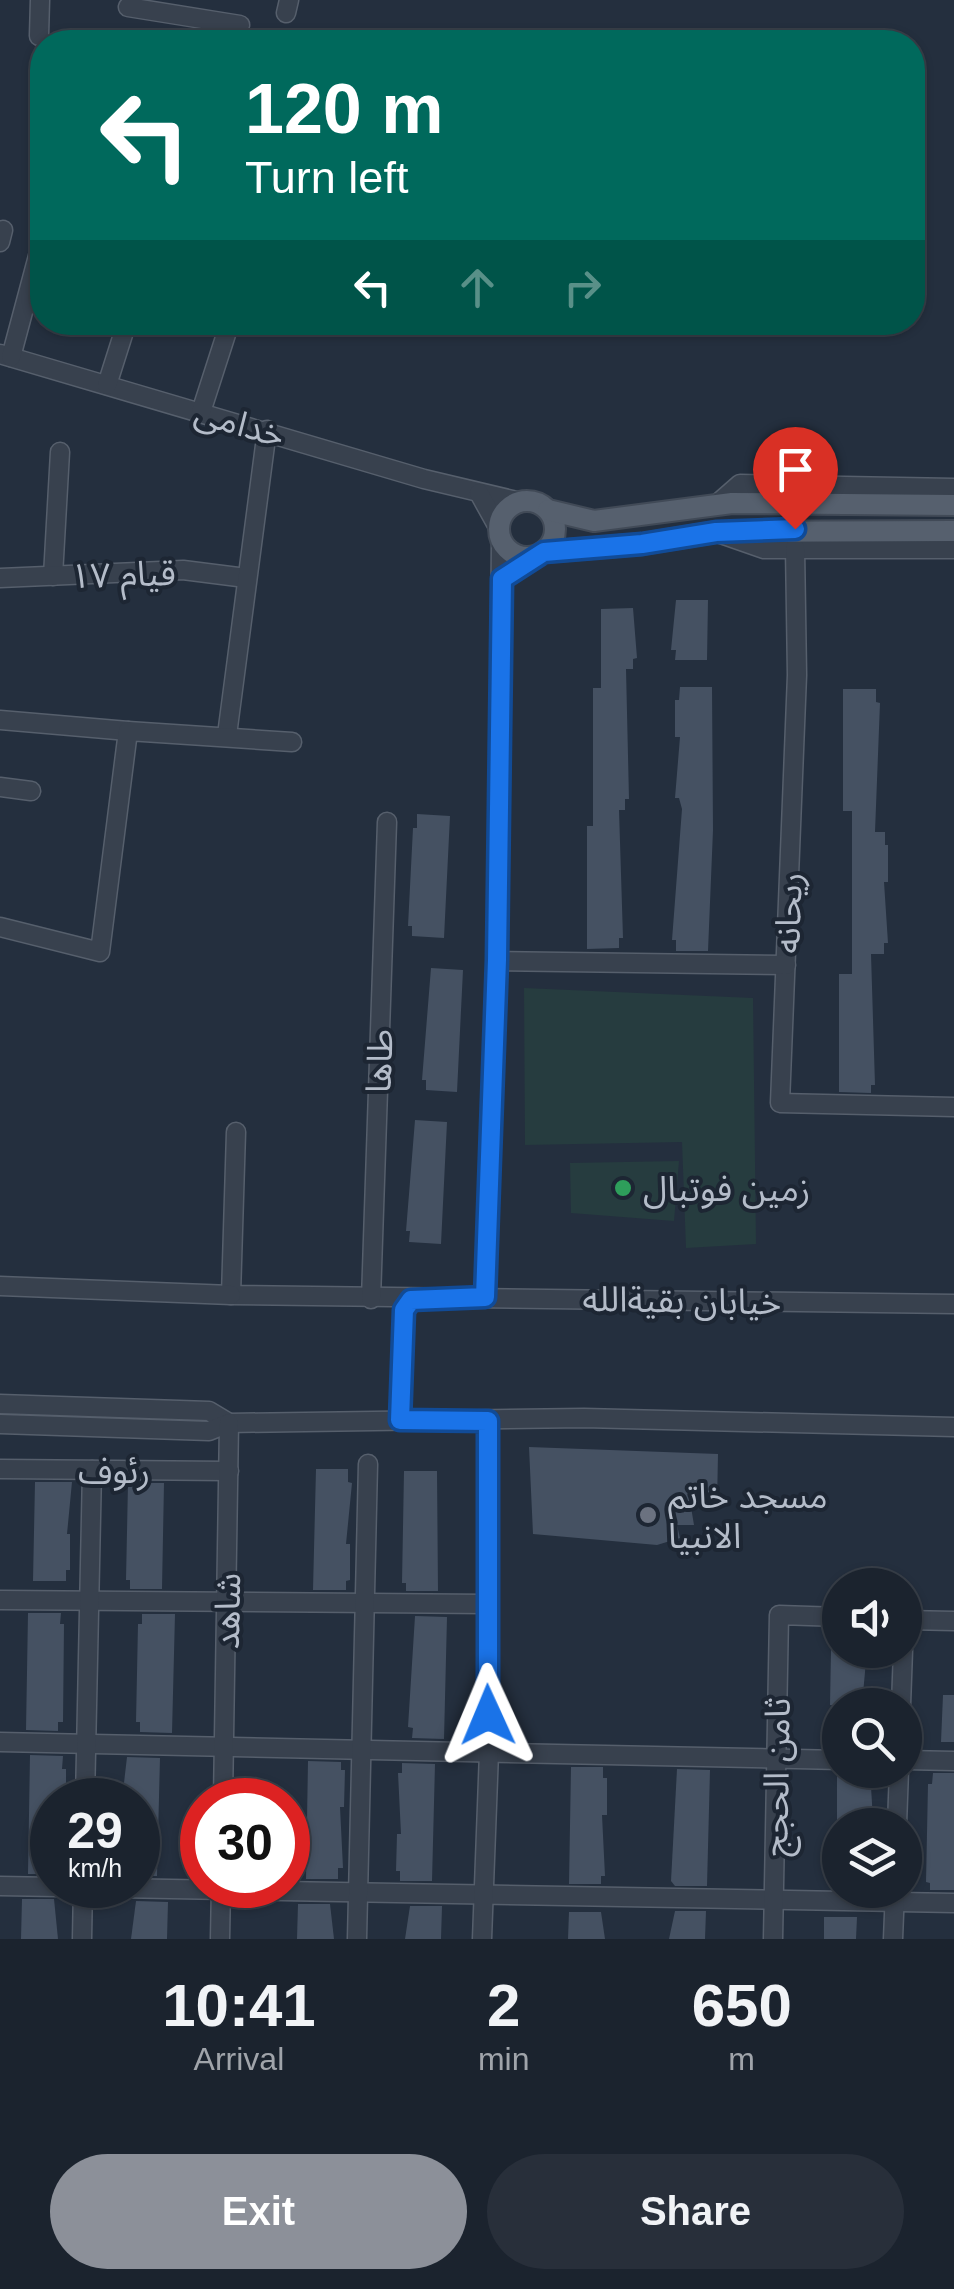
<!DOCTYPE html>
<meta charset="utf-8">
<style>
body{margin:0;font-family:Arial,"Noto Sans Arabic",sans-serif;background:#282f3a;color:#f1f3f6;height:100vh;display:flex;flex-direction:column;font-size:38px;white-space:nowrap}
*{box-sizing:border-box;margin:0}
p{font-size:32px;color:#a0a4aa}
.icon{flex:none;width:55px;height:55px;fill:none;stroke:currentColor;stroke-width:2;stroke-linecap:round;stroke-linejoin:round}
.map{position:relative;height:1939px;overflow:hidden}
.details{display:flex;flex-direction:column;background:#1b232e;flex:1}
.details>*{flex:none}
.guide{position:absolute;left:30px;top:30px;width:895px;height:305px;border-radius:40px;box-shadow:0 2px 8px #0004,0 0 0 2px #39404a;background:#00695c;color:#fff;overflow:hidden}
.tools{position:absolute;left:822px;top:1568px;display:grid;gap:20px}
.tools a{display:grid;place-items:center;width:100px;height:100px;border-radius:50%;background:#1b232e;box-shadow:0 2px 8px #0004,0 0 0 2px #39404a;font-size:50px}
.speed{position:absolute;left:30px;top:1778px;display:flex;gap:20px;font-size:50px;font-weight:700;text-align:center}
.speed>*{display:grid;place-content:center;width:130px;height:130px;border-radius:50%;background:#1b232e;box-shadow:0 2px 8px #0004,0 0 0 2px #39404a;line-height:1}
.speed small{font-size:25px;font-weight:400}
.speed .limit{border:15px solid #d22;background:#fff;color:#111}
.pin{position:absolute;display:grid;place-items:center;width:85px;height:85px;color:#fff;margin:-102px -42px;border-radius:50% 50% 50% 0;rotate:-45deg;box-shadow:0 0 10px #0007}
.pin .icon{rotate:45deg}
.me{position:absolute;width:110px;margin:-55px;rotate:359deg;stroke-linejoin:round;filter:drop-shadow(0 0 8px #0008)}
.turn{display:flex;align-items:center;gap:35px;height:210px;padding:0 50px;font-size:45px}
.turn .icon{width:130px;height:130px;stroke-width:2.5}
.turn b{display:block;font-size:70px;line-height:85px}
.lanes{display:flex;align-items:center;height:95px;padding:0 50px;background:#0003;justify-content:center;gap:50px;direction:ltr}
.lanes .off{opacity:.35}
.eta{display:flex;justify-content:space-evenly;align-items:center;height:170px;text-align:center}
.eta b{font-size:60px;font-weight:800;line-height:70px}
.button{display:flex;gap:20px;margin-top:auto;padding:20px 50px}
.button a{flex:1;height:115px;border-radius:60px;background:#8c9099;color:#fff;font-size:40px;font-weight:800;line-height:115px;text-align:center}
.button a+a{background:#282f3a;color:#f1f3f6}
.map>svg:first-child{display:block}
.green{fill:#263c3f}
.building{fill:#455162}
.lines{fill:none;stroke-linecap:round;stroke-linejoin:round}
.minor-casing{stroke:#565f6c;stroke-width:21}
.major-casing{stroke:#414a57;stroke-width:24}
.minor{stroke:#38414e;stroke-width:18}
.major{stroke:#56606e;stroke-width:20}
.route-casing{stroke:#114b97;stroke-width:25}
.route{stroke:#1a73e8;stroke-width:18}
.leisure-dot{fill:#2e9e5b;stroke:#1d2633;stroke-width:4}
.worship-dot{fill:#6b7280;stroke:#1d2633;stroke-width:4}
.labels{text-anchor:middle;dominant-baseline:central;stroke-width:8;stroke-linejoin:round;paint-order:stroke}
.street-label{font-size:35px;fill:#b4bcc9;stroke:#1d2633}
.poi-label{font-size:35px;fill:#b4bcc9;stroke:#1d2633;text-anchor:start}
</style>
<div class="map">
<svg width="954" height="1939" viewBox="0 0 954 1939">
<rect width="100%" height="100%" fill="#242f3e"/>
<g class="green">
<path d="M 524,988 L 753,998 L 756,1244 L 686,1248 L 682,1142 L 525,1145 Z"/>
<path d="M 679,1161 L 674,1221 L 571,1213 L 570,1163 Z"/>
</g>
<g class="building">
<path d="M 676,600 L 708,600 L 707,660 L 675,660 L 676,650 L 671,650 Z"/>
<path d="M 633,608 L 637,658 L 633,659 L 633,669 L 626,669 L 629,799 L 625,799 L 625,810 L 619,810 L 623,938 L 619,938 L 619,948 L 587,949 L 587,826 L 593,826 L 593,688 L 601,688 L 601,609 Z"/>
<path d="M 680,687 L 712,687 L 713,830 L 708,951 L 676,951 L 676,940 L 672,940 L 682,809 L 679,798 L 675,798 L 680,737 L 675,737 L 675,700 L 679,700 Z"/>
<path d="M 843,689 L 876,689 L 876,702 L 880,703 L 875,832 L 885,832 L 885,845 L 888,845 L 888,882 L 884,882 L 888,943 L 884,943 L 884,954 L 871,954 L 875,1085 L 871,1085 L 871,1093 L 839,1092 L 839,974 L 852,974 L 852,811 L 843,811 Z"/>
<path d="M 417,814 L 450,816 L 444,938 L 412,936 L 412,926 L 408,926 L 413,828 L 417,828 Z"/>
<path d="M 431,968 L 463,970 L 457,1092 L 426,1090 L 426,1080 L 422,1080 Z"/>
<path d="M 415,1120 L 447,1122 L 441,1244 L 409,1242 L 410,1231 L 406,1231 Z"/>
<path d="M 529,1447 L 718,1454 L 717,1504 L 691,1507 L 694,1525 L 677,1525 L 680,1538 L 657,1545 L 533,1534 Z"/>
<path d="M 316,1469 L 348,1469 L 348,1482 L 352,1483 L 346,1544 L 350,1544 L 350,1580 L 346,1581 L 346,1590 L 313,1590 Z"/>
<path d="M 404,1471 L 437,1471 L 438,1591 L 406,1591 L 406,1583 L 402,1583 Z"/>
<path d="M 35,1482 L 72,1482 L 67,1534 L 70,1534 L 70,1570 L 66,1570 L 66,1581 L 33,1581 Z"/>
<path d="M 128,1483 L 164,1483 L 162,1589 L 130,1589 L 130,1580 L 126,1580 Z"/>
<path d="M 28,1613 L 61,1613 L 60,1624 L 64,1624 L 63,1722 L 58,1722 L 58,1731 L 26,1730 Z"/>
<path d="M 142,1614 L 175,1614 L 172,1733 L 140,1732 L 140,1722 L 136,1722 L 138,1624 L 142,1624 Z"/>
<path d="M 415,1616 L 447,1617 L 444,1739 L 412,1738 L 413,1728 L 408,1727 Z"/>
<path d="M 831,1650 L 867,1650 L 862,1705 L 830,1705 Z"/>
<path d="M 943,1695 L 954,1695 L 954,1742 L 941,1742 Z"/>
<path d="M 30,1755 L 63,1756 L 62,1769 L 66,1769 L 66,1800 L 52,1800 L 52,1874 L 28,1874 Z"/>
<path d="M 127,1757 L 160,1758 L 157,1876 L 138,1876 L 138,1800 L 122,1800 Z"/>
<path d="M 308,1761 L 341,1762 L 341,1770 L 345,1770 L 344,1807 L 340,1807 L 343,1868 L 338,1868 L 338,1879 L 306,1879 Z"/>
<path d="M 402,1763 L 435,1764 L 432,1881 L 400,1881 L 400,1871 L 396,1871 L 397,1834 L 401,1834 L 398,1773 L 402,1773 Z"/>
<path d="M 571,1767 L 603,1767 L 603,1778 L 607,1778 L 607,1815 L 602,1815 L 605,1876 L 601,1876 L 601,1884 L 569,1884 Z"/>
<path d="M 677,1769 L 710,1770 L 707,1886 L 675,1886 L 671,1881 Z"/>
<path d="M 870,1770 L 873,1820 L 869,1825 L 837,1825 L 837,1772 Z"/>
<path d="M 933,1773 L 954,1773 L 954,1890 L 930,1890 L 930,1883 L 926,1882 L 928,1784 L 932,1784 Z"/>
<path d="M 22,1899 L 54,1899 L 58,1939 L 21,1939 Z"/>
<path d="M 136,1901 L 168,1902 L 167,1939 L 131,1939 Z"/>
<path d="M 298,1904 L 330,1904 L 334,1939 L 297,1939 Z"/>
<path d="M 410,1906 L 442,1906 L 441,1939 L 405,1939 Z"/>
<path d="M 675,1911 L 706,1911 L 705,1939 L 669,1939 Z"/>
<path d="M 569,1912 L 601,1912 L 605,1939 L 568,1939 Z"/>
<path d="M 824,1917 L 857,1917 L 856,1939 L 824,1939 Z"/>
</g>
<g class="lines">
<defs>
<g id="minor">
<path d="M 128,7 L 240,25"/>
<path d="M 286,13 L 289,0"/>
<path d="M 39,36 L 40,0"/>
<path d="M 0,242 L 3,230"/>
<path d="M 0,354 L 424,479 L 521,502"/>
<path d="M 11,357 L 42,241"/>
<path d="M 107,385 L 127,322"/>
<path d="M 201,412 L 230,322"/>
<path d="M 479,493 L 499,529"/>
<path d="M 716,505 L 740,484 L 954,488"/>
<path d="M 721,534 L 764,549 L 954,549"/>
<path d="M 795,548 L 797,675 L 780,1103 L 954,1107"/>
<path d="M 53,576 L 60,452"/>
<path d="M 0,578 L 183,570 L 246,578"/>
<path d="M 502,579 L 537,555"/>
<path d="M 0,720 L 128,731"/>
<path d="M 227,735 L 267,430"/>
<path d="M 0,787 L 31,791"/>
<path d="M 0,927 L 100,952 L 128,731 L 292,742"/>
<path d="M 497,961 L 786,965"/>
<path d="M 236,1132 L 231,1295 L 954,1304"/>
<path d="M 0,1286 L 231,1295"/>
<path d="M 485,1297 L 497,961 L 501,539"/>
<path d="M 371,1299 L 387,822"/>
<path d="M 0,1404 L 209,1411 L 229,1423"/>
<path d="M 401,1420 L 404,1310 L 411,1300"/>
<path d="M 0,1424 L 209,1431 L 229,1423 L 584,1418 L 954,1427"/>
<path d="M 0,1469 L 229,1471"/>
<path d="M 0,1600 L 487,1604"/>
<path d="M 905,1620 L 954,1621"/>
<path d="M 901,1705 L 903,1650"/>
<path d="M 0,1742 L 840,1760"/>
<path d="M 905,1760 L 954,1761"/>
<path d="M 85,1800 L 92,1470"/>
<path d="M 223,1800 L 229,1423"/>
<path d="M 897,1825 L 899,1770"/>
<path d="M 0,1886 L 954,1903"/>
<path d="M 82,1939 L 83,1885"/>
<path d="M 220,1939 L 221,1885"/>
<path d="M 357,1939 L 368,1464"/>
<path d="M 482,1939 L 489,1752 L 489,1421"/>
<path d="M 773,1939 L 779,1615 L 840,1617"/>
<path d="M 893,1939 L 895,1890"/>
</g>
<g id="major">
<circle cx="527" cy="529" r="28"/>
<path d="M 548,510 L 594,521 L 732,503 L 954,505"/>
<path d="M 544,552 L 642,544 L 716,532 L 954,531"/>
</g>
</defs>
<use href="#minor" class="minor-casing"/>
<use href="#major" class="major-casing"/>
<use href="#minor" class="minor"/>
<use href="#major" class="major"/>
</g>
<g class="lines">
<defs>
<path id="route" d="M 488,1715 L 488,1421 L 400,1420 L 404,1310 L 411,1300 L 485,1297 L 497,960 L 502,579 L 544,552 L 642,544 L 716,532 L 795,529"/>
</defs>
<use href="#route" class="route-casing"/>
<use href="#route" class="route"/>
</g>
<circle class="leisure-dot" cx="623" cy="1188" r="10"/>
<circle class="worship-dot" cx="648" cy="1515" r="10"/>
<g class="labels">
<g class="street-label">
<text transform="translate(240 423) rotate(16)">خدامی</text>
<text transform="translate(123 574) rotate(-2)">قیام ۱۷</text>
<text transform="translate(788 913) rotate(-88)">ریحانه</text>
<text transform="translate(379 1061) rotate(-88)">طاها</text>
<text transform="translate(682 1300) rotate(1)">خیابان بقیةالله</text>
<text x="114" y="1470">رئوف</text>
<text transform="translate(227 1611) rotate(-89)">شاهد</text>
<text transform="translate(776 1777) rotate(-89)">ثامن الحجج</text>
</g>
<g class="poi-label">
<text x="643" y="1188">زمین فوتبال</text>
<text x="668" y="1495">مسجد خاتم<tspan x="668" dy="40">الانبیا</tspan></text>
</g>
</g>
</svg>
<div class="tools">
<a><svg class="icon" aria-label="sound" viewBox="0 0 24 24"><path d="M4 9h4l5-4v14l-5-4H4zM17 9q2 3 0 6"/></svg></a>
<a><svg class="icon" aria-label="search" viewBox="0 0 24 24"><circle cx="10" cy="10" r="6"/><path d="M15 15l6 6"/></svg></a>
<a><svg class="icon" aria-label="layers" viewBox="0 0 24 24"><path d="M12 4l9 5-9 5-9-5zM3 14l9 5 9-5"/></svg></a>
</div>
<div class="speed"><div>29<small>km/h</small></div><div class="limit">30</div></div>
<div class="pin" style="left:795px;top:529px;background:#d93025"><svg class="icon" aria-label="arrive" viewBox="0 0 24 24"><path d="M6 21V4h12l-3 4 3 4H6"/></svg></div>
<svg class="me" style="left:488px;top:1715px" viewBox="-20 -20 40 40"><path d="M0-17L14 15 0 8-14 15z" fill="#1a73e8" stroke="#fff" stroke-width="4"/></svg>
<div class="guide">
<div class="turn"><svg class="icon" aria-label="left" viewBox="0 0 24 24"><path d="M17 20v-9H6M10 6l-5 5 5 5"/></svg><div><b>120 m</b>Turn left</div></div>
<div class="lanes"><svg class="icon" aria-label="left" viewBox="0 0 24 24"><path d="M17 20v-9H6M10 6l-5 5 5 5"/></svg><svg class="icon off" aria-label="ahead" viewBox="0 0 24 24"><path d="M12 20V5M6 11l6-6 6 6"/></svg><svg class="icon off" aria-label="right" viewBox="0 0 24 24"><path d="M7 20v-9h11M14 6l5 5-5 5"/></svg></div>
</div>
</div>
<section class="details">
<div class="eta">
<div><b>10:41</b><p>Arrival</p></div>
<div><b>2</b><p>min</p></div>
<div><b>650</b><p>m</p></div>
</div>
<div class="button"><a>Exit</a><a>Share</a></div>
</section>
